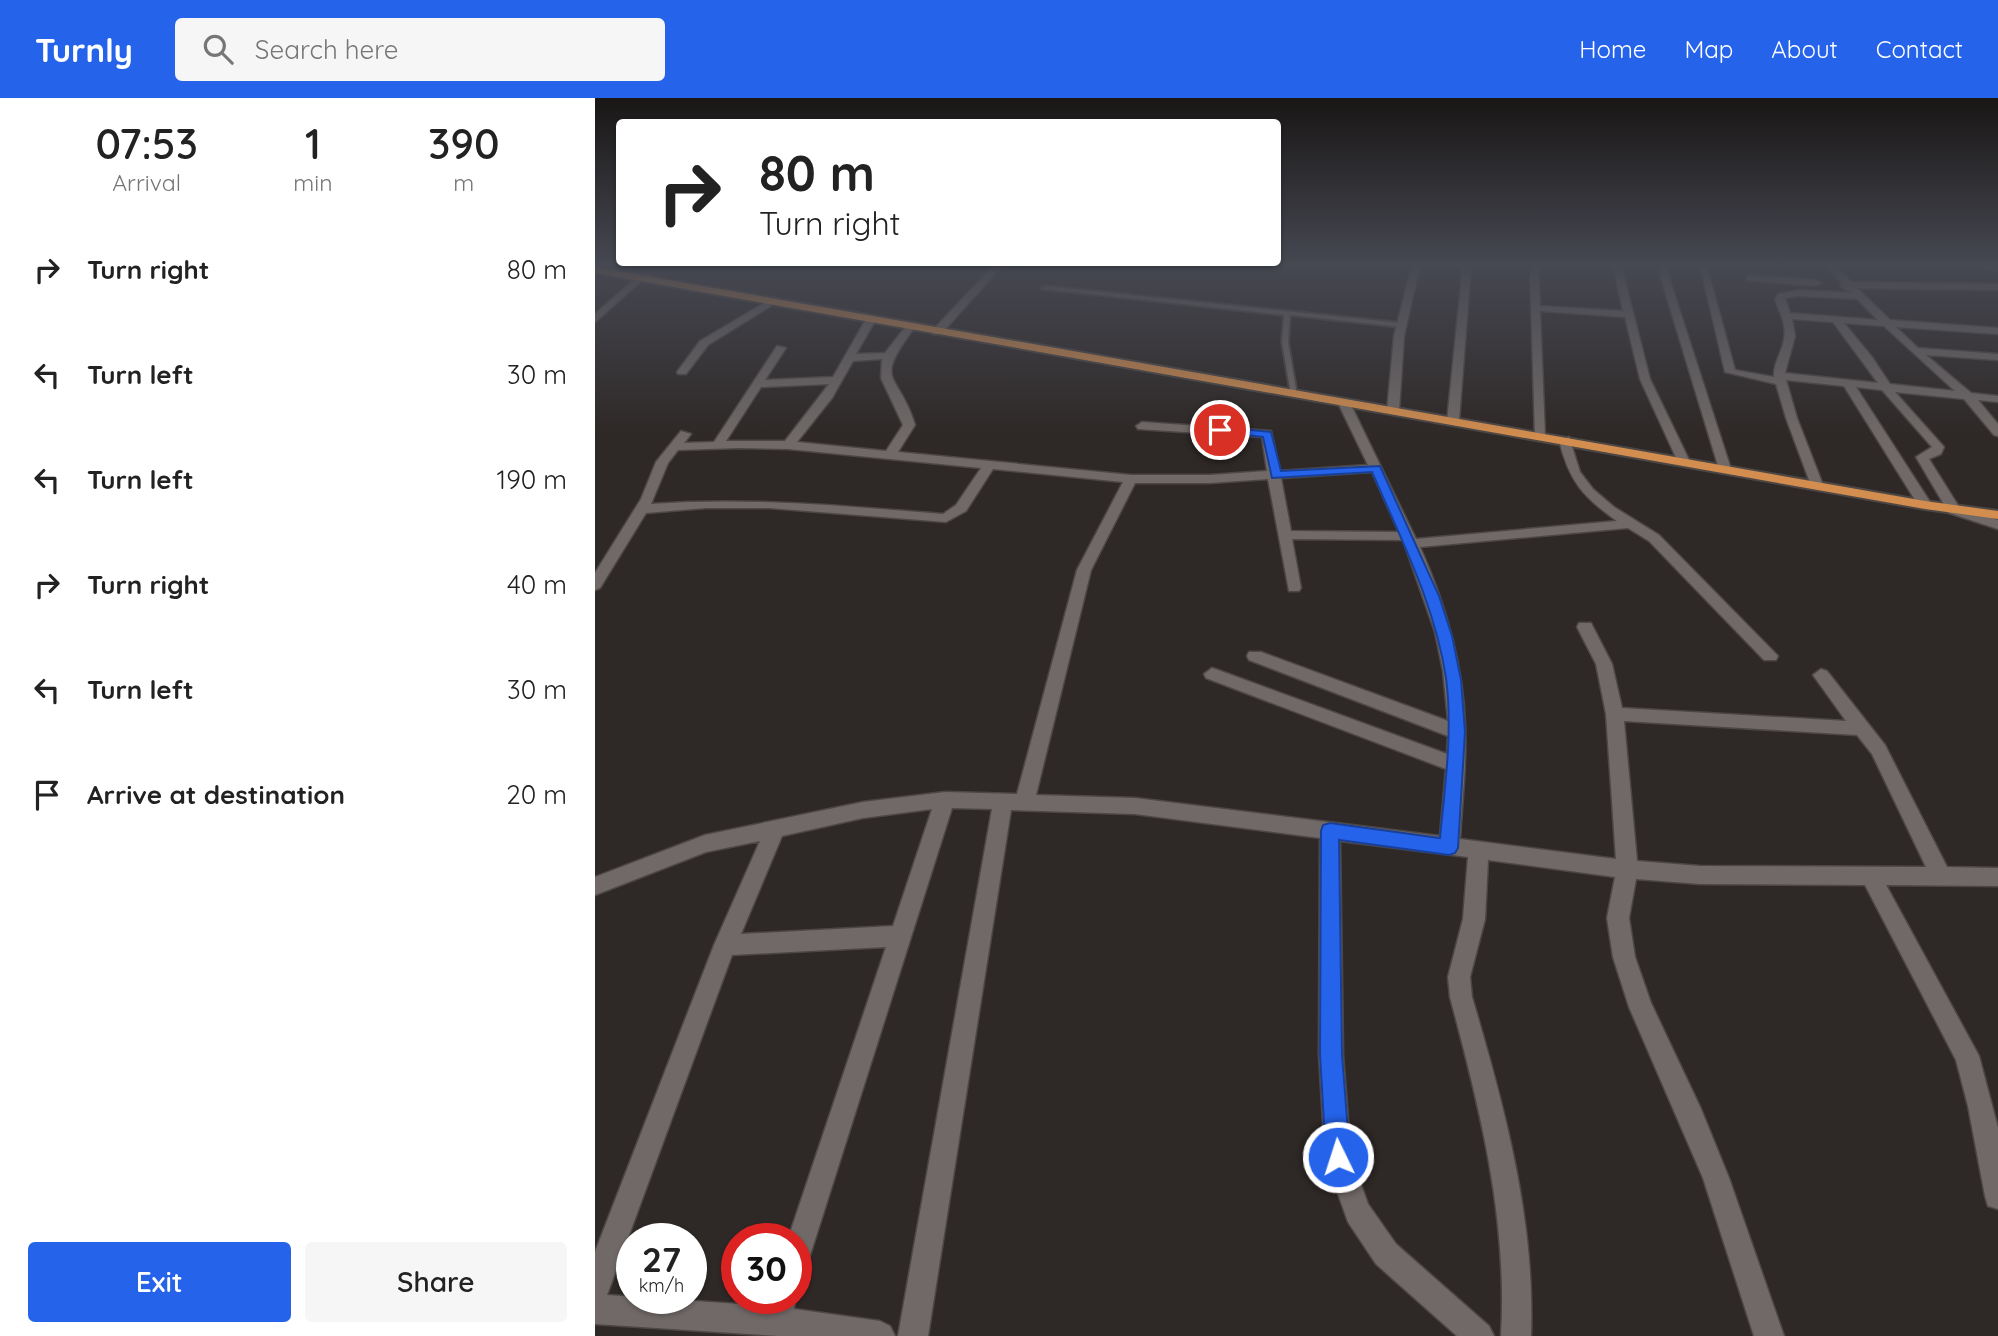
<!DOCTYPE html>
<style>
body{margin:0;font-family:Quicksand,sans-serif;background:#f6f6f6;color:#222;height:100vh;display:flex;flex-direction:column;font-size:26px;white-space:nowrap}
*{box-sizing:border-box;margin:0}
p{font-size:23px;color:#767676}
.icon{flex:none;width:38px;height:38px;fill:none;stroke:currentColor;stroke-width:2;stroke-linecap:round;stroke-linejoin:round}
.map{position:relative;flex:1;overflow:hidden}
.panel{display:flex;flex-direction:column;background:#fff;width:595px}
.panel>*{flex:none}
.hud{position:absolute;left:21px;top:21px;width:665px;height:147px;border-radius:7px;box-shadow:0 2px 5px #0004;background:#fff;color:#222;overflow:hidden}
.speed{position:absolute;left:21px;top:1125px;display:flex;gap:14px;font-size:35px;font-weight:700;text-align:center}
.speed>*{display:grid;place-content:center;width:91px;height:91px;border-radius:50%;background:#fff;box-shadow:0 2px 5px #0004;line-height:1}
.speed small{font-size:18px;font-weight:400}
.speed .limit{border:10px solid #d22;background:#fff;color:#111}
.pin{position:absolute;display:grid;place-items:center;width:60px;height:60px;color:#fff;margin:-30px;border:4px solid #fff;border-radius:50%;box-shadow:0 2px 7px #0007}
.me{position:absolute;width:77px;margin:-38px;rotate:356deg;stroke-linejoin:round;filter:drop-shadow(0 0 5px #0008)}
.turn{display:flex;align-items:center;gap:24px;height:147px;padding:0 28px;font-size:32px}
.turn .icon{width:91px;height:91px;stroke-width:2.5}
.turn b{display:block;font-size:49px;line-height:60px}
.eta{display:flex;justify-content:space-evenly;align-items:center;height:119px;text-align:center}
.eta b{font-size:42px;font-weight:600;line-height:49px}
.primary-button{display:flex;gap:14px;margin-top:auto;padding:14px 28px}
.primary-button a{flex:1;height:80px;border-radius:7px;background:#2563eb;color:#fff;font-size:28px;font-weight:600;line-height:80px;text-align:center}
.primary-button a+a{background:#f6f6f6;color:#222}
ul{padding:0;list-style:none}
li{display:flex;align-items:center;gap:21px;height:105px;padding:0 28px}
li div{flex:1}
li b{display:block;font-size:26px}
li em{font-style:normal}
header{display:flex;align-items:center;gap:42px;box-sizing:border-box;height:98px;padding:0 35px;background:#2563eb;color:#fff}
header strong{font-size:33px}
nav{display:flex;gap:38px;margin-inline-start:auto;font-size:24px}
.search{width:490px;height:63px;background:#f6f6f6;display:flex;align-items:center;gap:18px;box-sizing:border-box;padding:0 24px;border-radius:7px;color:#767676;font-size:26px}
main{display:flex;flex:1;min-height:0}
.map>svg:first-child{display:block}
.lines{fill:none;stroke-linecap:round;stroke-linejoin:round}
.service-casing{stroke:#4c4745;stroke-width:4}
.minor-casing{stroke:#4c4745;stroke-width:3}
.trunk-casing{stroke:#4c4745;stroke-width:4}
.service{fill:#706967;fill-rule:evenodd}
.minor{fill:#706967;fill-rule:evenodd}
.trunk{fill:#d38d4e;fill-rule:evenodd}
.route{fill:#2563eb;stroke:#184099;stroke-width:2}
</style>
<header>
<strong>Turnly</strong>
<div class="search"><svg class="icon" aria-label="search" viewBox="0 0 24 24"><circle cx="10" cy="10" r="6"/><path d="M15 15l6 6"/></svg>Search here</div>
<nav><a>Home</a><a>Map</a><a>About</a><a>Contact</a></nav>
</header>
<main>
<section class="panel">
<div class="eta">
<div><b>07:53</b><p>Arrival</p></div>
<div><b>1</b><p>min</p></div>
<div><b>390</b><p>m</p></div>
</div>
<ul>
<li><svg class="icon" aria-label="right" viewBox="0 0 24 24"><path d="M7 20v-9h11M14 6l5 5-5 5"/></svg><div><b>Turn right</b></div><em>80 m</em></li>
<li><svg class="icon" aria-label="left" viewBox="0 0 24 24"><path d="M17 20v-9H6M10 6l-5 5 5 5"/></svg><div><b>Turn left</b></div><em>30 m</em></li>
<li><svg class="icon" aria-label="left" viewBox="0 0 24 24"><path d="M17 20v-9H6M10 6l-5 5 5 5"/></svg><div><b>Turn left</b></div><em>190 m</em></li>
<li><svg class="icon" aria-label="right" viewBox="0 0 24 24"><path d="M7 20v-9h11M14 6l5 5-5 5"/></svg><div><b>Turn right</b></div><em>40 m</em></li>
<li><svg class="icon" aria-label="left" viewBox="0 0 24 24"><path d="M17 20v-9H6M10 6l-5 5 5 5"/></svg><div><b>Turn left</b></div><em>30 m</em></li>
<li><svg class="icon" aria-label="arrive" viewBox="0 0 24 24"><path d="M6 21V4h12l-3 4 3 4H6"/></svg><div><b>Arrive at destination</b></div><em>20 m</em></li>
</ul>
<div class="primary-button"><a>Exit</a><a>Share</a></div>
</section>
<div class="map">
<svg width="1403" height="1238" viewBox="0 0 1403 1238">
<rect width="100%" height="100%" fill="#2e2826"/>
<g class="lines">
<defs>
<path id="service" d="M 450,188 L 806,225 L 809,227 L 806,229 L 695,217 L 693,244 L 702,297 L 699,299 L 696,297 L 687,244 L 689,217 L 448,191 L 447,190 Z"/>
<g id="minor">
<path d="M 399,167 L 408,167 L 346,236 L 338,236 L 338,232 Z"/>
<path d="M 817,167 L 825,167 L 809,238 L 804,313 L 798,316 L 792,313 L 799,238 Z"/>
<path d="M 868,167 L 876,167 L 864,323 L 858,327 L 852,323 Z"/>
<path d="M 935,167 L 943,167 L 945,208 L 1028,213 L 1018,167 L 1026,167 L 1055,281 L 1095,364 L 1093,367 L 1089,368 L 1083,364 L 1045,281 L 1030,219 L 945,213 L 950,338 L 940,341 Z"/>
<path d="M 1062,167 L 1070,167 L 1136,371 L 1134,374 L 1130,375 L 1124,371 Z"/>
<path d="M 1105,167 L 1112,169 L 1140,272 L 1179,279 C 1178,265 1187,255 1189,241 C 1192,227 1185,215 1180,202 L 1183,196 L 1205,192 L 1257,195 L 1246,189 L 1247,185 L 1230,167 L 1239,167 L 1256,184 L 1403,186 L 1403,192 L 1262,190 L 1295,222 L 1403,230 L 1403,236 L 1301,229 L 1323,250 L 1403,256 L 1403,262 L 1331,257 L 1376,295 L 1403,298 L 1403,304 L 1383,302 L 1403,326 L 1403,338 L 1399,337 L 1369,301 L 1300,294 L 1349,349 L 1346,356 L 1334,361 L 1364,409 L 1403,422 L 1403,431 L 1354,415 L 1321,359 L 1337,349 L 1287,292 L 1261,289 L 1337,407 L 1335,410 L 1325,410 L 1249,288 L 1191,282 L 1202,320 L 1228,387 L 1227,390 L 1217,390 L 1191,320 L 1181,286 L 1130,274 ZM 1205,198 L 1262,201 L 1283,222 L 1195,215 L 1190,200 ZM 1197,221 L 1238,224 L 1283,285 L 1190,275 L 1200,238 ZM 1249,225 L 1289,228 L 1360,293 L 1295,286 L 1277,259 Z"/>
<path d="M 1380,167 L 1403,167 L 1403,173 Z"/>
<path d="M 1155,177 L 1221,182 L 1226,185 L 1221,188 L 1152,182 L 1152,178 Z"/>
<path d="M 43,178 L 50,180 L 0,224 L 0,216 Z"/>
<path d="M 176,201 L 181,204 L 179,206 L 113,247 L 91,276 L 83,276 L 82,274 L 105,243 Z"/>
<path d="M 275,220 L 280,223 L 261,256 L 290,255 L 312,227 L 320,229 C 276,287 304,273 320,327 L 303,354 L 536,377 L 615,377 L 672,373 L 667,339 L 543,331 L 541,328 L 547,324 L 676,333 L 685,373 L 773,367 L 743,305 L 749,302 L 755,305 L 821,441 L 1022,423 C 988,399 974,383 964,342 L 974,339 L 985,374 L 998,391 L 1019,409 L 1064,437 L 1183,558 L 1181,562 L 1169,562 L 1054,443 L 1033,430 L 825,449 C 850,505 868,566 870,627 C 872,665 867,703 865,741 L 1021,761 L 1011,616 L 1001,566 L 982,529 L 984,525 L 996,525 L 1017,566 L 1027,610 L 1251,623 L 1218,577 L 1226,571 L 1232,573 L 1290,647 L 1352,769 L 1403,770 L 1403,788 L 1291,787 L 1384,958 L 1403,1030 L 1403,1111 L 1393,1108 L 1390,1098 L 1373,1008 L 1361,962 L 1270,787 L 1105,786 L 1041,781 L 1034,820 L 1040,859 L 1056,905 L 1106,1011 L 1134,1080 L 1189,1238 L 1159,1238 L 1108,1080 L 1034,909 L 1018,859 L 1012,820 L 1020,779 L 893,762 L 890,821 L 875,879 L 877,899 C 910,1011 940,1121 936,1238 L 906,1238 C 913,1121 885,1011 855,899 L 853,879 L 868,821 L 873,759 L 745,743 L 748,957 L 756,1059 L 773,1106 L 801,1146 L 894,1228 L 899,1238 L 862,1238 L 781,1166 L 753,1124 L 730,1059 L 724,957 L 725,740 L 540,716 L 416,712 L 333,1238 L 303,1238 L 397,711 L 357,710 L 211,1170 L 201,1174 L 201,1141 L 193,1141 L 291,849 L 137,857 L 12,1197 L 171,1208 L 173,1200 L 201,1200 L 201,1197 L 199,1211 L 285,1223 L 295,1228 L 300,1238 L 183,1238 L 0,1226 L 0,1154 L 119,847 L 165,743 L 111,754 L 0,797 L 0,779 L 110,737 L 268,704 L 350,694 L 422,696 L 482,472 L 528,384 L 398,371 L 371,413 L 351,424 L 174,410 L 111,410 L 51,415 L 5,490 L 0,492 L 0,475 L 46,401 L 61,364 L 86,333 L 96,336 L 89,345 L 119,344 L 182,248 L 191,250 L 170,282 L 238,279 L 270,223 ZM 287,261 L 286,280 L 308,327 L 291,353 L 202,344 L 237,300 L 258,263 ZM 234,286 L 190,343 L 131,343 L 166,289 ZM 144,350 L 193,351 L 386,370 L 361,407 L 348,416 C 250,408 155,399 56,406 L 73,365 L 83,352 ZM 777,374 L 804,434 L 696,433 L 686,380 ZM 673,381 L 694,493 L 704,493 L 706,490 L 697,441 L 808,442 L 840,534 L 848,573 L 853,623 L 666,554 L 654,554 L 652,558 L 654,562 L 853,638 L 852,656 L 623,572 L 617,570 L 609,576 L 611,580 L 851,671 L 845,738 L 540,700 L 441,697 L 496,472 L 540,385 L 615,385 ZM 1029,623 L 1262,637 L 1277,656 L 1331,769 L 1105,768 L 1042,763 ZM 337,711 L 298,828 L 146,836 L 187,738 L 268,720 Z"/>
</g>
<path id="trunk" d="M 0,169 L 1330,403 L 1403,413 L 1403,421 L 1330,411 L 0,175 Z"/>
</defs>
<use href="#service" class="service-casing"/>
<use href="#minor" class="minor-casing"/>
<use href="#trunk" class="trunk-casing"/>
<use href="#service" class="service"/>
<use href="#minor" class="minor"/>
<use href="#trunk" class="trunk"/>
</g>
<linearGradient id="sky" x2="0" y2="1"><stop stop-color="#191615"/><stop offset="0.49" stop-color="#464852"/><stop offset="1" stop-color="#464852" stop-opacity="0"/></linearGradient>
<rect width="1403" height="340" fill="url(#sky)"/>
<path class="route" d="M 625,329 L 676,334 L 686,373 L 785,368 L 844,498 L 857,538 L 866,582 L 870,634 L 863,750 L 860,755 L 854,757 L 744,742 L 747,957 L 755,1059 L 751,1067 L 743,1071 L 734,1067 L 731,1059 L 725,957 L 726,733 L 728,727 L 735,725 L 845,740 C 850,688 858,633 851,580 C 840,507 806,441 777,374 L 677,380 L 668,339 L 621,334 L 621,330 Z"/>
</svg>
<div class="speed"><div>27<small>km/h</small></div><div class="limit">30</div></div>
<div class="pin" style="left:625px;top:332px;background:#d93025"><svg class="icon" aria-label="arrive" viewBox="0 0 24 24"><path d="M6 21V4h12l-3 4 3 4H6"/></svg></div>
<svg class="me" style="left:743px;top:1059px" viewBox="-20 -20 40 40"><circle r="17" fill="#2563eb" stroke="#fff" stroke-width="3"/><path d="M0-11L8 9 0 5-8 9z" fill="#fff"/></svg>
<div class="hud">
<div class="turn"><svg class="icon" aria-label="right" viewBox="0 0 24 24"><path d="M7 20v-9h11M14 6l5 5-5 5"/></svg><div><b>80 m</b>Turn right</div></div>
</div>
</div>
</main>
